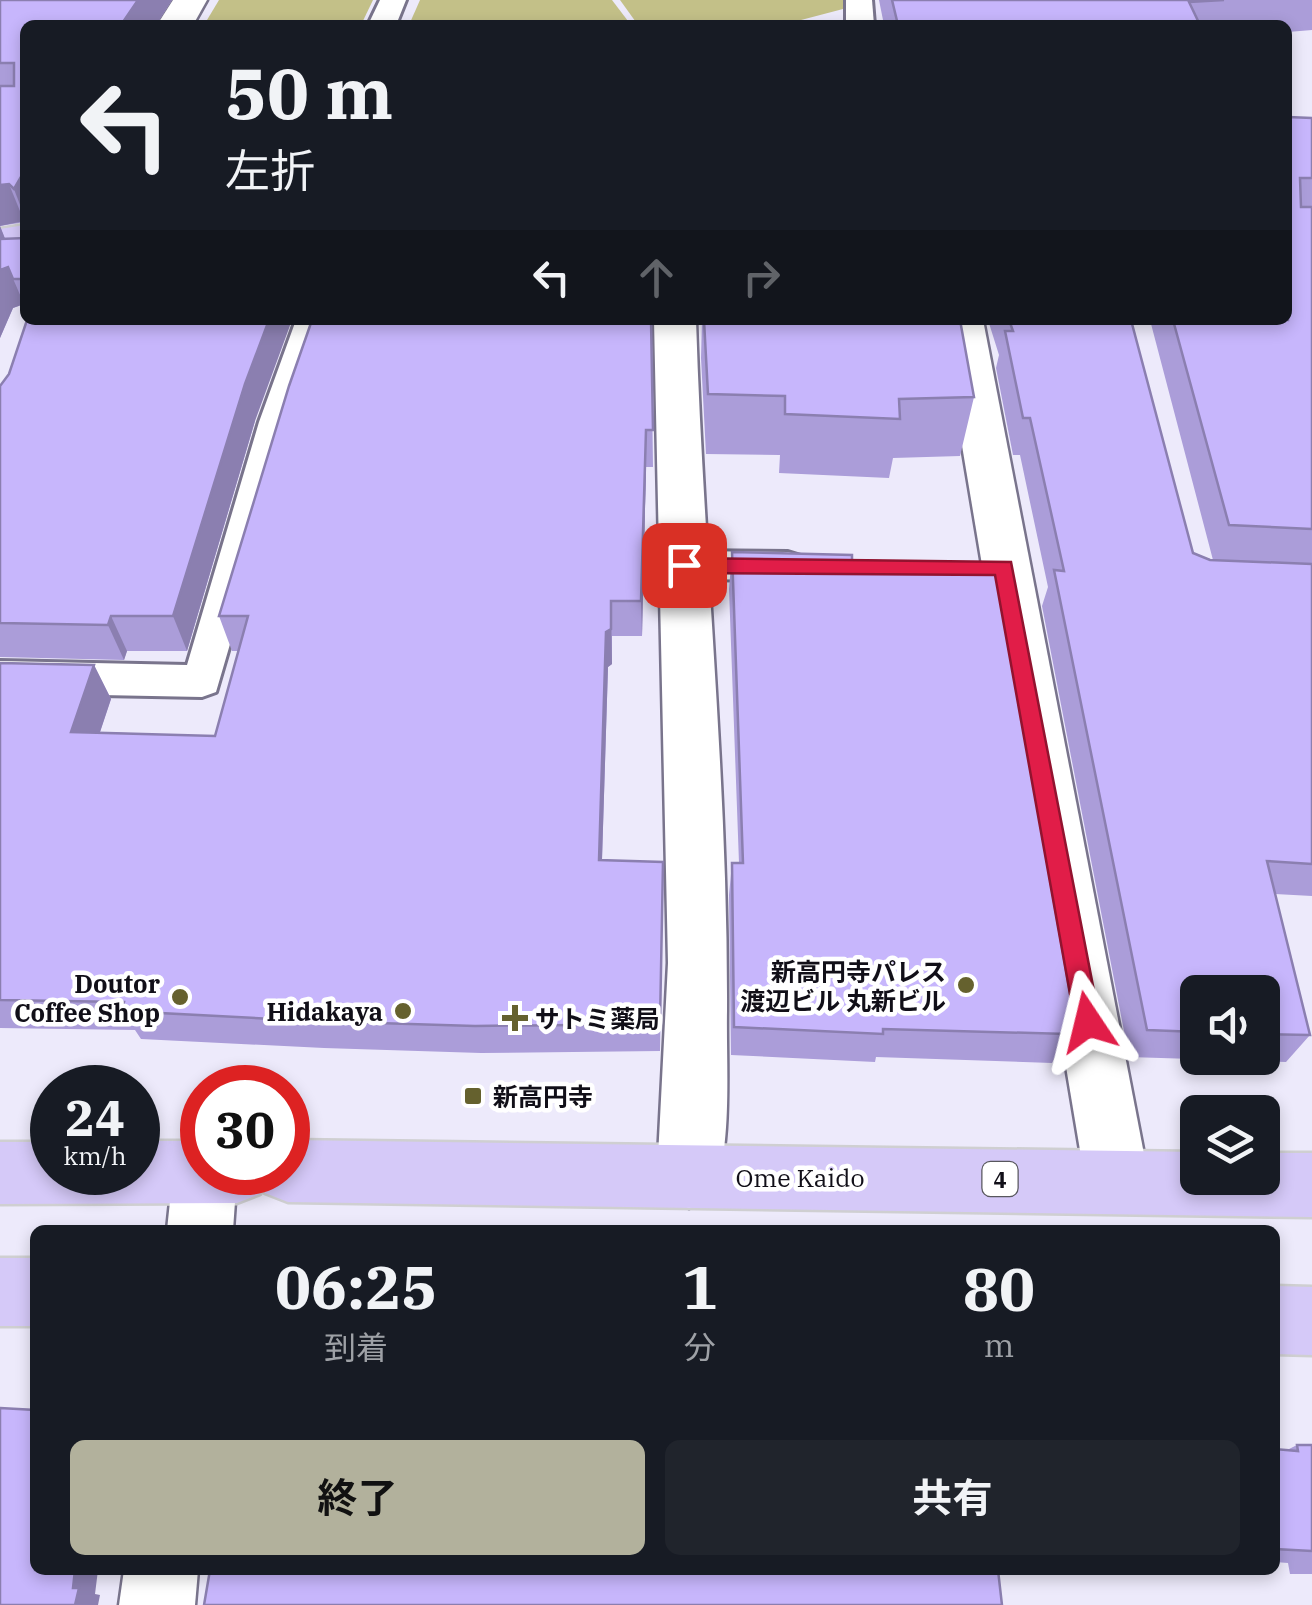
<!DOCTYPE html>
<html lang="ja">
<meta charset="utf-8">
<style>
body{margin:0;font-family:"IBM Plex Serif","Noto Sans JP",serif;background:#20242c;color:#f1f3f6;height:100vh;display:flex;flex-direction:column;font-size:38px;white-space:nowrap}
*{box-sizing:border-box;margin:0}
p{font-size:32px;color:#9ea1a6}
.icon{flex:none;width:55px;height:55px;fill:none;stroke:currentColor;stroke-width:2;stroke-linecap:round;stroke-linejoin:round}
.map{position:relative;flex:1;overflow:hidden}
.drawer{position:absolute;left:30px;top:1225px;width:1250px;height:350px;display:flex;flex-direction:column;background:#171b24;border-radius:15px;box-shadow:0 5px 15px #0003}
.drawer>*{flex:none}
.top-card{position:absolute;left:20px;top:20px;width:1272px;height:305px;border-radius:15px;box-shadow:0 5px 15px #0003;background:#171b24;color:#f1f3f6;overflow:hidden}
.fabs{position:absolute;left:1180px;top:975px;display:grid;gap:20px}
.fabs a{display:grid;place-items:center;width:100px;height:100px;border-radius:15px;background:#171b24;box-shadow:0 5px 15px #0003;font-size:50px}
.speed{position:absolute;left:30px;top:1065px;display:flex;gap:20px;font-size:50px;font-weight:700;text-align:center}
.speed>*{display:grid;place-content:center;width:130px;height:130px;border-radius:50%;background:#171b24;box-shadow:0 5px 15px #0003;line-height:1}
.speed small{font-size:25px;font-weight:400}
.speed .limit{border:15px solid #d22;background:#fff;color:#111}
.pin{position:absolute;display:grid;place-items:center;width:85px;height:85px;color:#fff;margin:-42px;border-radius:20px;box-shadow:0 5px 15px #0006}
.me{position:absolute;width:110px;margin:-55px;rotate:350deg;stroke-linejoin:round;filter:drop-shadow(0 0 8px #0008)}
.turn{display:flex;align-items:center;gap:35px;height:210px;padding:0 40px;font-size:45px}
.turn .icon{width:130px;height:130px;stroke-width:2.5}
.turn b{display:block;font-size:70px;line-height:85px}
.lanes{display:flex;align-items:center;height:95px;padding:0 40px;background:#0003;justify-content:center;gap:50px;direction:ltr}
.lanes .off{opacity:.35}
.eta{display:flex;justify-content:space-evenly;align-items:center;height:170px;text-align:center}
.eta b{font-size:60px;font-weight:700;line-height:70px}
.cta{display:flex;gap:20px;margin-top:auto;padding:20px 40px}
.cta a{flex:1;height:115px;border-radius:15px;background:#b2b19c;color:#111;font-size:40px;font-weight:700;line-height:115px;text-align:center}
.cta a+a{background:#20242c;color:#f1f3f6}
.map>svg:first-child{display:block}
.green{fill:#c3c088}
.lines{fill:none;stroke-linecap:round;stroke-linejoin:round}
.lane-casing{stroke:#79748c;stroke-width:6}
.street-casing{stroke:#79748c;stroke-width:5}
.primary-casing{stroke:#cfcfd1;stroke-width:5}
.lane{fill:#fff;fill-rule:evenodd}
.street{fill:#fff;fill-rule:evenodd}
.primary{fill:#d5c9f8;fill-rule:evenodd}
.wall{fill:#ab9dd9;fill-rule:evenodd}
.shaded-wall{fill:#8b7fb0}
.building{fill:#c7b6fc;stroke:#8b7fb0;stroke-width:2.5}
.route{fill:#e11d48;stroke:#92132f;stroke-width:2.5}
.poi-dot{fill:#65612e;stroke:#fff;stroke-width:4}
.labels{text-anchor:middle;dominant-baseline:central;stroke-width:9;stroke-linejoin:round;paint-order:stroke}
.shield{fill:#fff;stroke:#58575d;stroke-width:2.5}
.shield-label{font-size:22px;font-weight:bold;fill:#110f18}
.poi-label{font-size:25px;font-weight:bold;fill:#110f18;stroke:#fff;text-anchor:end}
.street-label{font-size:25px;fill:#110f18;stroke:#fff}
</style>
<div class="map">
<svg width="1312" height="1605" viewBox="0 0 1312 1605">
<rect width="100%" height="100%" fill="#edeafb"/>
<g class="green">
<path d="M 219,0 L 373,0 L 361,25 L 204,25 Z"/>
<path d="M 420,0 L 612,0 L 631,25 L 409,25 Z"/>
<path d="M 620,0 L 843,0 L 843,9 L 782,25 L 638,25 Z"/>
</g>
<g class="lines">
<defs>
<g id="lane">
<path d="M 380,0 L 406,0 L 396,25 L 368,25 Z"/>
<path d="M 846,0 L 872,0 L 874,25 L 846,25 Z"/>
<path d="M 296,320 L 330,320 L 295,422 L 216,692 L 202,697 L 0,693 L 0,661 L 187,665 L 259,422 Z"/>
<path d="M 683,551 L 788,552 L 801,556 L 807,566 L 801,576 L 788,580 L 683,579 L 670,575 L 664,565 L 670,555 Z"/>
</g>
<g id="street">
<path d="M 173,0 L 207,0 L 193,25 L 157,25 Z"/>
<path d="M 654,320 L 696,320 C 703,550 728,781 727,1011 C 726,1067 733,1148 712,1199 L 689,1208 L 666,1199 L 657,1177 L 668,963 Z"/>
<path d="M 941,320 L 983,320 L 1149,1180 L 1140,1202 L 1117,1211 L 1094,1202 L 1085,1180 Z"/>
<path d="M 202,1143 L 202,1172 L 237,1173 L 233,1230 L 167,1230 L 173,1173 L 182,1151 Z"/>
<path d="M 124,1570 L 198,1570 L 195,1605 L 119,1605 Z"/>
</g>
<g id="primary">
<path d="M 25,225 L 25,249 L 0,255 L 0,229 Z"/>
<path d="M 288,1140 L 1198,1152 L 1198,1178 L 1262,1178 L 1262,1153 L 1312,1153 L 1312,1217 L 288,1202 L 265,1193 L 263,1187 L 260,1194 L 237,1203 L 0,1204 L 0,1142 L 52,1142 L 52,1172 L 138,1172 L 138,1141 L 202,1141 L 202,1172 L 288,1172 Z"/>
<rect x="0" y="1258" width="35" height="68"/>
<path d="M 1275,1286 L 1312,1287 L 1312,1355 L 1275,1354 Z"/>
</g>
</defs>
<use href="#lane" class="lane-casing"/>
<use href="#street" class="street-casing"/>
<use href="#primary" class="primary-casing"/>
<use href="#lane" class="lane"/>
<use href="#street" class="street"/>
<use href="#primary" class="primary"/>
</g>
<g class="wall">
<path d="M 0,0 L 172,0 L 156,25 L 25,25 L 25,222 L 0,226 Z"/>
<path d="M 879,0 L 1312,0 L 1312,30 L 1288,32 L 1288,25 L 884,25 Z"/>
<path d="M 1288,117 L 1312,118 L 1312,896 L 1275,894 L 1310,1035 L 1286,1062 L 1129,1057 L 1042,606 L 1048,587 L 1020,455 L 1013,455 L 996,368 L 999,355 L 988,320 L 1131,320 L 1193,553 L 1213,560 L 1150,320 L 1288,320 ZM 1198,992 L 1262,992 L 1262,1058 L 1198,1058 Z"/>
<path d="M 0,226 L 5,239 L 25,238 L 25,307 L 24,304 L 13,308 L 0,338 Z"/>
<path d="M 651,320 L 653,467 L 646,467 L 642,636 L 612,636 L 612,664 L 608,667 L 602,860 L 663,862 L 660,1051 L 481,1053 L 324,1048 L 141,1039 L 135,1030 L 0,1028 L 0,663 L 94,665 L 111,699 L 100,732 L 215,736 L 238,651 L 232,651 L 219,616 Z"/>
<path d="M 702,320 L 960,320 L 974,397 L 960,456 L 893,458 L 889,478 L 779,473 L 780,455 L 706,454 L 701,358 Z"/>
<path d="M 9,374 L 255,421 L 187,651 L 127,651 L 124,660 L 0,657 L 0,386 Z"/>
<path d="M 732,552 L 852,560 L 1076,1027 L 1060,1055 L 1056,1055 L 1052,1063 L 876,1057 L 875,1062 L 731,1055 L 729,895 L 732,863 L 739,863 L 729,589 Z"/>
<path d="M 1297,1445 L 1312,1445 L 1312,1574 L 1290,1574 L 1288,1563 L 1275,1562 L 1275,1449 L 1287,1450 Z"/>
</g>
<g class="shaded-wall">
<path d="M 138,0 L 172,0 L 156,25 L 121,25 Z"/>
<path d="M 25,170 L 25,218 L 14,189 Z"/>
<path d="M 9,184 L 24,221 L 0,226 L 0,185 Z"/>
<path d="M 0,226 L 12,256 L 8,267 L 24,304 L 13,308 L 0,338 Z"/>
<path d="M 269,320 L 292,320 L 255,421 L 187,651 L 173,616 L 245,384 Z"/>
<path d="M 646,430 L 646,467 L 642,636 L 641,601 Z"/>
<path d="M 611,601 L 612,664 L 608,667 L 601,891 L 599,860 L 606,632 Z"/>
<path d="M 111,616 L 127,651 L 124,660 L 108,625 Z"/>
<path d="M 94,665 L 111,699 L 89,765 L 71,732 Z"/>
<path d="M 75,1570 L 98,1570 L 95,1594 L 100,1595 L 98,1605 L 75,1605 L 73,1588 Z"/>
</g>
<g class="building">
<path d="M 0,0 L 138,0 L 121,25 L 25,25 L 25,170 L 14,189 L 9,184 L 0,185 L 0,86 L 14,86 L 14,63 L 0,63 Z"/>
<path d="M 892,0 L 1224,0 L 1189,2 L 1200,25 L 898,25 Z"/>
<path d="M 1288,117 L 1312,118 L 1312,178 L 1300,178 L 1301,207 L 1312,207 L 1312,529 L 1229,525 L 1173,320 L 1288,320 Z"/>
<path d="M 25,238 L 25,279 L 13,279 L 8,267 L 0,270 L 0,239 Z"/>
<path d="M 27,320 L 269,320 L 245,384 L 173,616 L 111,616 L 108,625 L 0,623 L 0,386 L 9,374 Z"/>
<path d="M 312,320 L 651,320 L 653,430 L 646,430 L 641,601 L 611,601 L 611,629 L 606,632 L 599,860 L 663,862 L 660,1024 L 475,1026 L 312,1021 L 122,1011 L 124,1002 L 0,1000 L 0,663 L 94,665 L 71,732 L 215,736 L 248,616 L 219,616 L 289,386 Z"/>
<path d="M 704,320 L 960,320 L 974,397 L 899,399 L 900,419 L 785,414 L 785,396 L 708,394 Z"/>
<path d="M 1009,320 L 1131,320 L 1193,553 L 1210,560 L 1312,564 L 1312,864 L 1267,861 L 1310,1035 L 1262,1034 L 1262,992 L 1198,992 L 1198,1032 L 1147,1030 L 1054,570 L 1064,571 L 1030,418 L 1023,418 L 1005,331 L 1013,331 Z"/>
<path d="M 732,552 L 852,555 L 852,560 L 995,566 L 1076,1027 L 1066,1026 L 1067,1034 L 883,1029 L 883,1034 L 734,1027 L 732,863 L 743,863 Z"/>
<path d="M 0,1408 L 35,1410 L 35,1570 L 75,1570 L 73,1588 L 79,1588 L 75,1605 L 0,1605 Z"/>
<path d="M 1297,1445 L 1312,1445 L 1312,1551 L 1275,1549 L 1275,1449 L 1298,1451 Z"/>
<path d="M 210,1570 L 998,1570 L 1002,1605 L 204,1605 Z"/>
</g>
<path class="route" d="M 684,558 L 1011,562 L 1100,1022 L 1096,1030 L 1088,1033 L 1079,1030 L 1075,1022 L 995,575 L 684,573 L 673,565 Z"/>
<g class="poi-dot">
<circle cx="966" cy="985" r="10"/>
<circle cx="180" cy="997" r="10"/>
<circle cx="403" cy="1011" r="10"/>
<path d="M510 1003h10v10h10v10h-10v10h-10v-10h-10v-10h10z"/>
<rect x="463" y="1086" width="20" height="20" rx="5"/>
</g>
<g class="labels">
<rect class="shield" x="982.5" y="1162" width="35" height="34" rx="8"/>
<g class="shield-label">
<text x="1000" y="1179">4</text>
</g>
<g class="poi-label">
<text x="946" y="971">新高円寺パレス<tspan x="946" dy="29">渡辺ビル 丸新ビル</tspan></text>
<text x="160" y="983">Doutor<tspan x="160" dy="29">Coffee Shop</tspan></text>
<text x="383" y="1011">Hidakaya</text>
<text x="535" y="1018" text-anchor="start">サトミ薬局</text>
<text x="493" y="1096" text-anchor="start">新高円寺</text>
</g>
<g class="street-label">
<text x="800" y="1177">Ome Kaido</text>
</g>
</g>
</svg>
<div class="fabs">
<a><svg class="icon" aria-label="sound" viewBox="0 0 24 24"><path d="M4 9h4l5-4v14l-5-4H4zM17 9q2 3 0 6"/></svg></a>
<a><svg class="icon" aria-label="layers" viewBox="0 0 24 24"><path d="M12 4l9 5-9 5-9-5zM3 14l9 5 9-5"/></svg></a>
</div>
<div class="speed"><div>24<small>km/h</small></div><div class="limit">30</div></div>
<div class="pin" style="left:684px;top:565px;background:#d93025"><svg class="icon" aria-label="arrive" viewBox="0 0 24 24"><path d="M6 21V4h12l-3 4 3 4H6"/></svg></div>
<svg class="me" style="left:1088px;top:1022px" viewBox="-20 -20 40 40"><path d="M0-17L14 15 0 8-14 15z" fill="#e11d48" stroke="#fff" stroke-width="4"/></svg>
<div class="top-card">
<div class="turn"><svg class="icon" aria-label="left" viewBox="0 0 24 24"><path d="M17 20v-9H6M10 6l-5 5 5 5"/></svg><div><b>50 m</b>左折</div></div>
<div class="lanes"><svg class="icon" aria-label="left" viewBox="0 0 24 24"><path d="M17 20v-9H6M10 6l-5 5 5 5"/></svg><svg class="icon off" aria-label="ahead" viewBox="0 0 24 24"><path d="M12 20V5M6 11l6-6 6 6"/></svg><svg class="icon off" aria-label="right" viewBox="0 0 24 24"><path d="M7 20v-9h11M14 6l5 5-5 5"/></svg></div>
</div>
<section class="drawer">
<div class="eta">
<div><b>06:25</b><p>到着</p></div>
<div><b>1</b><p>分</p></div>
<div><b>80</b><p>m</p></div>
</div>
<div class="cta"><a>終了</a><a>共有</a></div>
</section>
</div>
